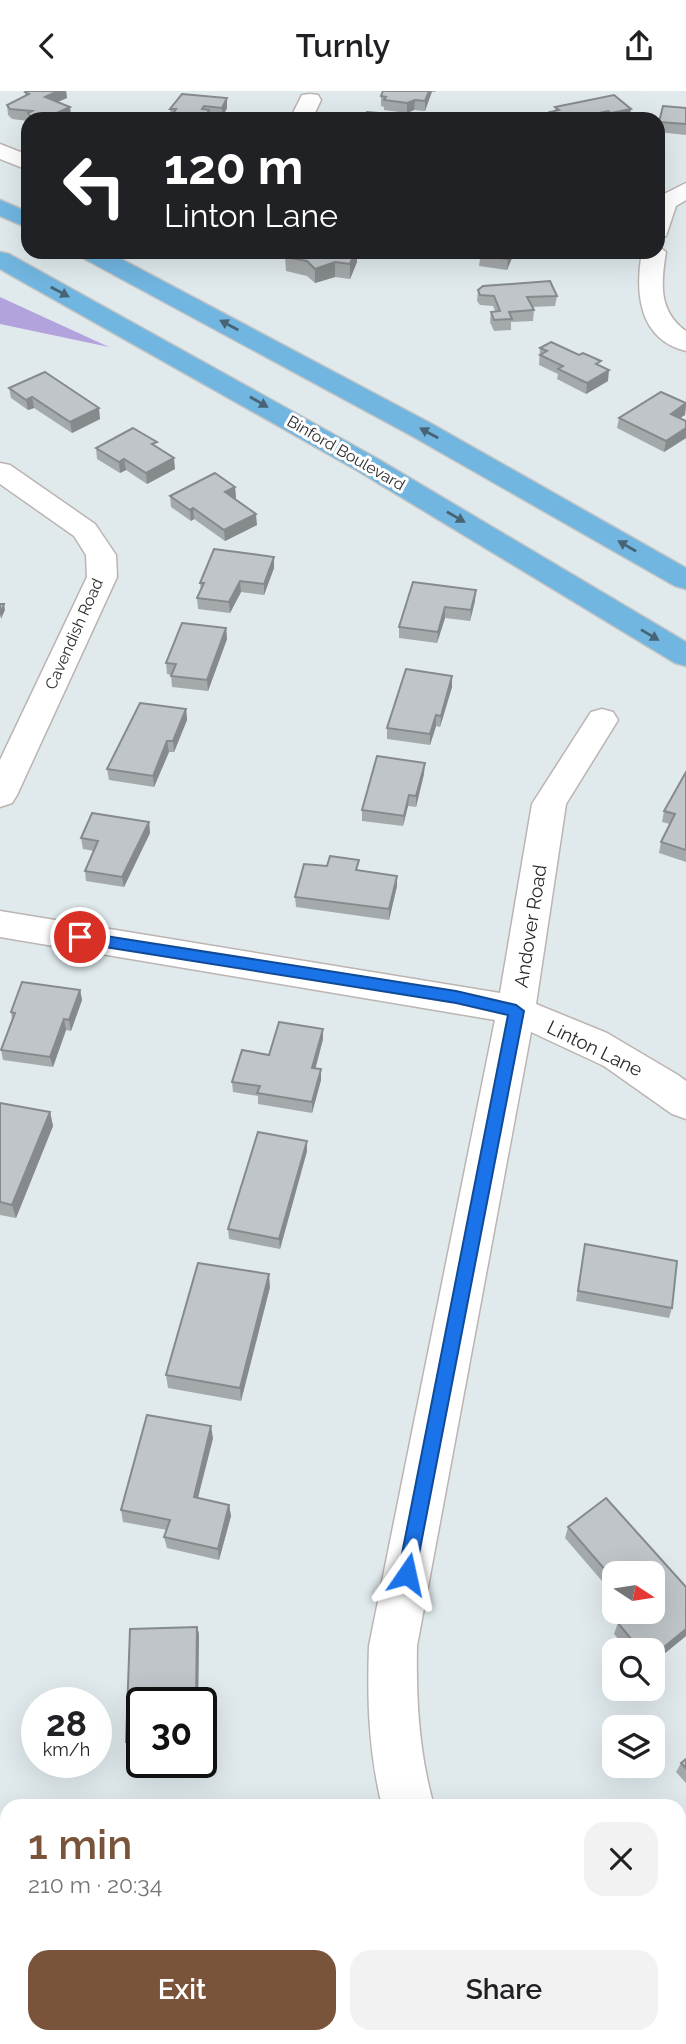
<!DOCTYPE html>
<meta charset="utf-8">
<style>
body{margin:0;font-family:Raleway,sans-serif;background:#f2f2f2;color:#202124;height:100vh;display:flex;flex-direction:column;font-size:26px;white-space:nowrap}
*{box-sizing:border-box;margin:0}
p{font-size:23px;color:#757577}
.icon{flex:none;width:38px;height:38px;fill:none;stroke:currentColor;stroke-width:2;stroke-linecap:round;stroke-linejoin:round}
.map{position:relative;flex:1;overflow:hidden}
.side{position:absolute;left:0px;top:1708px;width:686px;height:245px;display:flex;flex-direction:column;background:#fff;border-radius:21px 21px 0 0;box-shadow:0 7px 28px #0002}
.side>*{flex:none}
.banner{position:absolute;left:21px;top:21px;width:644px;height:147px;border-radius:21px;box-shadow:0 7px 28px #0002;background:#202124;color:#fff;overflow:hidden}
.needle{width:46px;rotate:102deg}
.fabs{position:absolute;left:602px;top:1470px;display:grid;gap:14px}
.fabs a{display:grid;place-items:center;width:63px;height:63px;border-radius:14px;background:#fff;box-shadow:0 7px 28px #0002;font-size:35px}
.speed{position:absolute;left:21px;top:1596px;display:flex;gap:14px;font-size:35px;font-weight:700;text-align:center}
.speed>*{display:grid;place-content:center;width:91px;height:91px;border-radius:50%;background:#fff;box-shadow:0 7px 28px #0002;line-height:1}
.speed small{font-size:18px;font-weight:400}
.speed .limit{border:4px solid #111;border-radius:10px;background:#fff;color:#111}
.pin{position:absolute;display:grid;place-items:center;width:60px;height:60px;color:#fff;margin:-30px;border:4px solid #fff;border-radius:50%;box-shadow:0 2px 7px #0007}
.me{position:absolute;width:77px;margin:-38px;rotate:11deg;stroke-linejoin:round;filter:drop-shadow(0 0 5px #0008)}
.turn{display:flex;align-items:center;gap:24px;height:147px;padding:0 28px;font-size:32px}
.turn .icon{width:91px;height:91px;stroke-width:2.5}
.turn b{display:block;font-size:49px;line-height:60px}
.round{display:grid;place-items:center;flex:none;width:74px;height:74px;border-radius:21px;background:#f2f2f2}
.summary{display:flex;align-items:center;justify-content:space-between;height:119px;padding:0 28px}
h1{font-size:42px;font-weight:600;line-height:52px;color:#79543a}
.action{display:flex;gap:14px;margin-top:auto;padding:14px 28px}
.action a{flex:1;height:80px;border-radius:21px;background:#79543a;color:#fff;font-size:28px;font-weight:600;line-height:80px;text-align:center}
.action a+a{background:#f2f2f2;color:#202124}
header{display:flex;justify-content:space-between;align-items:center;height:91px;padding:0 28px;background:#fff;font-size:32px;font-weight:600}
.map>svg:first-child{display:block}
.green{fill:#b3a3dc}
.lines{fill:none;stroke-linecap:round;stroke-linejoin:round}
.minor-casing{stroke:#bbb4b1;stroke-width:3}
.major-casing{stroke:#c4c4c4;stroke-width:3}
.minor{fill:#fff;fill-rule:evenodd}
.major{fill:#71b6e1;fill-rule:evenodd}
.wall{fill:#a4a9ac}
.shaded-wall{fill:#868a8c}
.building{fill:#bfc5c8;stroke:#868a8c;stroke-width:2}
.oneway{fill:#486374}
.route{fill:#1a73e8;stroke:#114b97;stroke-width:2}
.labels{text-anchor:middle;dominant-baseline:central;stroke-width:6;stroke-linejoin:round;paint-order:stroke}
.far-street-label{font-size:16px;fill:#2c2c2c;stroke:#fff}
.street-label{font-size:19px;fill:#2c2c2c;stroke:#fff}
</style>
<header><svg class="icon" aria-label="back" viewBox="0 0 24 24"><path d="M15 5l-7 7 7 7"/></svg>Turnly<svg class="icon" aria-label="share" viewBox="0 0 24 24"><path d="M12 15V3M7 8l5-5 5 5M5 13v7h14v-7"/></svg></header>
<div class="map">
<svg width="686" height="1953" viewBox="0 0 686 1953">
<rect width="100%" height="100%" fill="#e0eaec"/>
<path class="green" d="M 0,206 L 109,256 L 0,233 Z"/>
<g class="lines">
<defs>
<g id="minor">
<path d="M 310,3 L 318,4 L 321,9 L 312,28 L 290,28 L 302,4 Z"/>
<path d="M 0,53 L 28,64 L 28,79 L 0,68 Z"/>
<path d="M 686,92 L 686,109 L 676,115 L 666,145 L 658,147 L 658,106 Z"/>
<path d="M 658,155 L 666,161 C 661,192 658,220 686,240 L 686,260 C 638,248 635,201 642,161 L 658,161 Z"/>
<path d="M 0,372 L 10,374 L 95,433 L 116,464 L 117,486 L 17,704 L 12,712 L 0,716 L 0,669 L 87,486 L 86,464 L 74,445 L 0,393 Z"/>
<path d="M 602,618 L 613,621 L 618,629 L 566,713 L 536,913 L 607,942 L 678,984 L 686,990 L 686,1028 L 672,1023 L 604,975 L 531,941 L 417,1555 C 416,1610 419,1662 434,1715 L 382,1715 C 369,1662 367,1610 369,1555 L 495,929 L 0,846 L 0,820 L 500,902 L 532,713 L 591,621 Z"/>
<path d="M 518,1946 L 576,1946 L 579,1953 L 521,1953 Z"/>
</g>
<g id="major">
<path d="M 0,109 L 28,121 L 28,137 L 0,125 Z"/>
<path d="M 0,161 L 9,163 L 378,368 L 686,551 L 686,575 L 675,572 L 358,380 L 0,178 Z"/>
<path d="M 78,161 L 108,161 L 432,333 L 686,477 L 686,498 L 675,495 L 412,345 L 81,166 Z"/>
</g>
</defs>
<use href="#minor" class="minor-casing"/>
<use href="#major" class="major-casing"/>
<use href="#minor" class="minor"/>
<use href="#major" class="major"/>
</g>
<g class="wall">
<path d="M 26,0 L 66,0 L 67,7 L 57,11 L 70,16 L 71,26 L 67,28 L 28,28 L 28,30 L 12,28 L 8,24 L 7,14 L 25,5 L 25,1 Z"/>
<path d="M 383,0 L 436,0 L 435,1 L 432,1 L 425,20 L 414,19 L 407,22 L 384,19 L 384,16 L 381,15 L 381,5 Z"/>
<path d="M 182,3 L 227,17 L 222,27 L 209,26 L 209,28 L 171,28 L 170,18 Z"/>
<path d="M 614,4 L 629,28 L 550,28 L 550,21 L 555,20 L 555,16 Z"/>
<path d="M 686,17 L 686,44 L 658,41 L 659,31 Z"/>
<path d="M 481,161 L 518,161 L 516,168 L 512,167 L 507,179 L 479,175 Z"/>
<path d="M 285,166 L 357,171 L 350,188 L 335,186 L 315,192 L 307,185 L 286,180 Z"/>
<path d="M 478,199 L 557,205 L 555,215 L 532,216 L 534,219 L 533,230 L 511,231 L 511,239 L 494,240 L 490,231 L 491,221 L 495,220 L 493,215 L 480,214 L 477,210 Z"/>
<path d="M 540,257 L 600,275 L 608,290 L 586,303 L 557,288 L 558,283 L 539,274 Z"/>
<path d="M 9,297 L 100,328 L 72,342 L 34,317 L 28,319 L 11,307 Z"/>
<path d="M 686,312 L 685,324 L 679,327 L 686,330 L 686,347 L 664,361 L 617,337 L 619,327 Z"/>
<path d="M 157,356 L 175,378 L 147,393 L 126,379 L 120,382 L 97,368 L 96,357 Z"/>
<path d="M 235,396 L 236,407 L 234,407 L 257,434 L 225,450 L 194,428 L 191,430 L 171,416 L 170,405 Z"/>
<path d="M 274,477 L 264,504 L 241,501 L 230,522 L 198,518 L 197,507 L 201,499 L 200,492 Z"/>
<path d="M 413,491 L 475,510 L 470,530 L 445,527 L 437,552 L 399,547 L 399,536 Z"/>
<path d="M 226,537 L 227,548 L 208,600 L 172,596 L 171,584 L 167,583 L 166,572 Z"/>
<path d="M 452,585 L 452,596 L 440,636 L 436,635 L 430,654 L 387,648 L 387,637 Z"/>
<path d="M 186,618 L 187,629 L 174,661 L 169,661 L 154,696 L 109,689 L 107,678 Z"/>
<path d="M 686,681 L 686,771 L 659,762 L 661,751 L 670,733 L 662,731 L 664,720 Z"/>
<path d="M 424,683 L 416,716 L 408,715 L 403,735 L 362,730 L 362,719 Z"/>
<path d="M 149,731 L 150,742 L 124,796 L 86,790 L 85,780 L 94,760 L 83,758 L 81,747 Z"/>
<path d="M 359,780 L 397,785 L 397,795 L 389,829 L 296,816 L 295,806 Z"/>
<path d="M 80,899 L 82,909 L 71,940 L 66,939 L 53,976 L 3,969 L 1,959 L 12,928 L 11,921 Z"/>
<path d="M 323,938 L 323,948 L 315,978 L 321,989 L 312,1022 L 258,1013 L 258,1005 L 233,1001 L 232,991 L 269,964 Z"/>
<path d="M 0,1012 L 50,1021 L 53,1035 L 16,1127 L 0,1124 Z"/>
<path d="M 307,1050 L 307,1060 L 280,1158 L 229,1148 L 228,1138 Z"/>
<path d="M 585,1153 L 672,1217 L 669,1227 L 576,1210 Z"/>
<path d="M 270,1196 L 241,1310 L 168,1297 L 166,1284 Z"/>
<path d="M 213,1347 L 198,1407 L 229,1414 L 231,1425 L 219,1469 L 167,1457 L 164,1446 L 167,1439 L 123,1431 L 121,1419 Z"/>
<path d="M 568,1436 L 686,1496 L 686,1545 L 653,1572 L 653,1559 L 628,1559 L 614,1543 L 618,1532 L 630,1522 L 628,1521 L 653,1521 L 614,1482 L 614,1504 L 565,1447 Z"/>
<path d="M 197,1536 L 199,1543 L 198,1612 L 142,1612 L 142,1657 L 128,1658 L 126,1651 L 130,1538 Z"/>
<path d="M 686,1668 L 686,1692 L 676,1681 L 681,1672 Z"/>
</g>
<g class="shaded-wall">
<path d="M 58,0 L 66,0 L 67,7 L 46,16 L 45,6 Z"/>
<path d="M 429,0 L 432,0 L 425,20 L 425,10 Z"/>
<path d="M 227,7 L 227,17 L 222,27 L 222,17 Z"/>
<path d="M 415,9 L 414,19 L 407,22 L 407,12 Z"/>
<path d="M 70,16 L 71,26 L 67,28 L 48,28 L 48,26 Z"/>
<path d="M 631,18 L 629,28 L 610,28 L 611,22 Z"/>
<path d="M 608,20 L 607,28 L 571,28 Z"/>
<path d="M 42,23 L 43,28 L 31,28 L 31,26 Z"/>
<path d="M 355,161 L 357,161 L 357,171 L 350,188 L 350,173 Z"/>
<path d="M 511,161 L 512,161 L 512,167 L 507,179 L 508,168 Z"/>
<path d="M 335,171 L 335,186 L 315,192 L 315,178 Z"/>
<path d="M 609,279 L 608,290 L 586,303 L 587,292 Z"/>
<path d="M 32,306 L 34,317 L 28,319 L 26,309 Z"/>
<path d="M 686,313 L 685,324 L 669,334 L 671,323 Z"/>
<path d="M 99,317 L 100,328 L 72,342 L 70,331 Z"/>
<path d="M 686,337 L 686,347 L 664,361 L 666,350 Z"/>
<path d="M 174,367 L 175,378 L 147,393 L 146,382 Z"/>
<path d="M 124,368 L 126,379 L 120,382 L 119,371 Z"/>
<path d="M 235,396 L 236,407 L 226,412 L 225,401 Z"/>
<path d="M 193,417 L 194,428 L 191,430 L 190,419 Z"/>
<path d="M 256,423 L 257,434 L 225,450 L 224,439 Z"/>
<path d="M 274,466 L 274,477 L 264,504 L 264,493 Z"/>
<path d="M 240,490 L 241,501 L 230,522 L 229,511 Z"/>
<path d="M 476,499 L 475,510 L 470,530 L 471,519 Z"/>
<path d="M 4,513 L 5,519 L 1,528 L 0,523 Z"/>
<path d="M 445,516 L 445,527 L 437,552 L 438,541 Z"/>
<path d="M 226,537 L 227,548 L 208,600 L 207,589 Z"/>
<path d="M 452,585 L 452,596 L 440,636 L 441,625 Z"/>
<path d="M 186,618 L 187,629 L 174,661 L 173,650 Z"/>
<path d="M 436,624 L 436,635 L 430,654 L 430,643 Z"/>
<path d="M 167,650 L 169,661 L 154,696 L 153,685 Z"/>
<path d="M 425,672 L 424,683 L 416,716 L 416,705 Z"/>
<path d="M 409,704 L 408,715 L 403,735 L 404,725 Z"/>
<path d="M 149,731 L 150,742 L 124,796 L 122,786 Z"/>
<path d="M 397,785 L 397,795 L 389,829 L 389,818 Z"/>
<path d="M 80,899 L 82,909 L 71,940 L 69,929 Z"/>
<path d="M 64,928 L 66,939 L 53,976 L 50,966 Z"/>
<path d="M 323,938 L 323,948 L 313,987 L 312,977 Z"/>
<path d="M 321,978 L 321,989 L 312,1022 L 312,1011 Z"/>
<path d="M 50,1021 L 53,1035 L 16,1127 L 12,1114 Z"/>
<path d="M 307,1050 L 307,1060 L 280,1158 L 279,1148 Z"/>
<path d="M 269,1183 L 270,1196 L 241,1310 L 240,1297 Z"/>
<path d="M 211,1335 L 213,1347 L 195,1418 L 194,1406 Z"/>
<path d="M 229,1414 L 231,1425 L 219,1469 L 218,1458 Z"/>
<path d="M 197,1536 L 199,1543 L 198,1612 L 196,1612 Z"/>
<path d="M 686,1538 L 686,1545 L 653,1572 L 653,1565 Z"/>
</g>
<g class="building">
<path d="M 26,0 L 58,0 L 45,6 L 70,16 L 48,26 L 42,23 L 31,26 L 28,22 L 32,20 L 10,18 L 7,14 L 29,3 L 25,1 Z"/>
<path d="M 383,0 L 429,0 L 425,10 L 415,9 L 407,12 L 384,9 L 386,6 L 381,5 Z"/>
<path d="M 182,3 L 227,7 L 222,17 L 204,15 L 202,18 L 209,19 L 207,23 L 199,22 L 196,27 L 172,25 L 176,18 L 170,18 Z"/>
<path d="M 614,4 L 631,18 L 611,22 L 608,20 L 571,28 L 559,28 L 550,21 L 559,19 L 555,16 Z"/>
<path d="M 663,15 L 686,17 L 686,33 L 659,31 Z"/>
<path d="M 367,21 L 388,23 L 387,27 L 398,28 L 358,28 L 360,24 L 365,25 Z"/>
<path d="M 287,161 L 355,161 L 350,173 L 335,171 L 315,178 L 307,170 L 285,166 Z"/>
<path d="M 481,161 L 511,161 L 508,168 L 480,165 Z"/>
<path d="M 550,190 L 557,205 L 527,206 L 534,219 L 509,221 L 512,228 L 494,229 L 491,221 L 500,220 L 494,205 L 480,204 L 478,199 L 483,195 Z"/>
<path d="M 551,251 L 579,264 L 583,262 L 601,270 L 596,273 L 609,279 L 587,292 L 558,278 L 563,275 L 540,264 L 547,260 L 540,257 Z"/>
<path d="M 45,281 L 99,317 L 70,331 L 32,306 L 26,309 L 9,297 Z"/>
<path d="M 661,301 L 686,312 L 671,323 L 686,330 L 686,337 L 666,350 L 619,327 Z"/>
<path d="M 133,337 L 157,351 L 152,353 L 174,367 L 146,382 L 124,368 L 119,371 L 96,357 Z"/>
<path d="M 215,382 L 235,396 L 225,401 L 256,423 L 224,439 L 193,417 L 190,419 L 170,405 Z"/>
<path d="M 214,458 L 274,466 L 264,493 L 240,490 L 229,511 L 197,507 L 204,492 L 200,492 Z"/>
<path d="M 413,491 L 476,499 L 471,519 L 445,516 L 438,541 L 399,536 Z"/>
<path d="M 0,513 L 4,513 L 0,523 Z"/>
<path d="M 182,532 L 226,537 L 207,589 L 171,585 L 176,573 L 166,572 Z"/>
<path d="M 406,578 L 452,585 L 441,625 L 436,624 L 430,643 L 387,637 Z"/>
<path d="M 140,612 L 186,618 L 173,650 L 167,650 L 153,685 L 107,678 Z"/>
<path d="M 377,665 L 425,672 L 416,705 L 409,704 L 404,725 L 362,719 Z"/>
<path d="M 686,681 L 686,759 L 661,751 L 675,723 L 664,720 Z"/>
<path d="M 92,722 L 149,731 L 122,786 L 85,780 L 98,750 L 81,747 Z"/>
<path d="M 330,765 L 359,769 L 356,779 L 397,785 L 389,818 L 295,806 L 304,773 L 327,775 Z"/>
<path d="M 22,891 L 80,899 L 69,929 L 64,928 L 50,966 L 1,959 L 15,922 L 11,921 Z"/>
<path d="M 279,931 L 323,938 L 312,977 L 321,978 L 312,1011 L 257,1002 L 260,995 L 232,991 L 242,959 L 269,964 Z"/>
<path d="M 0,1012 L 50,1021 L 12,1114 L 0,1111 Z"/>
<path d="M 258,1041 L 307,1050 L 279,1148 L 228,1138 Z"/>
<path d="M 585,1153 L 677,1170 L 672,1217 L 578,1200 Z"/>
<path d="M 198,1172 L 269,1183 L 240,1297 L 166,1284 Z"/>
<path d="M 147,1324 L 211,1335 L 194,1406 L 229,1414 L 218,1458 L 164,1446 L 170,1429 L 121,1419 Z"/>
<path d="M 606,1407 L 686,1496 L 686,1538 L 653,1565 L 653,1559 L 640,1559 L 618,1532 L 632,1521 L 653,1521 L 653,1482 L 614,1482 L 614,1489 L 568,1436 Z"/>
<path d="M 197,1536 L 196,1612 L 142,1612 L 142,1651 L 126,1651 L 130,1538 Z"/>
<path d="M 686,1668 L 686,1677 L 681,1672 Z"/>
<path d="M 105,1946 L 185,1946 L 186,1953 L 105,1953 Z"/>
</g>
<defs><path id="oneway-solid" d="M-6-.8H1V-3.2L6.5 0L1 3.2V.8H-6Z" transform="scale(1.75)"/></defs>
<g class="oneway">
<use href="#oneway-solid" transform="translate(60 201) rotate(28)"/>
<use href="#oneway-solid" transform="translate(229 234) rotate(-152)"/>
<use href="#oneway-solid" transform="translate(259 311) rotate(30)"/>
<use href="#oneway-solid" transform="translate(429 342) rotate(-151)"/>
<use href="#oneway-solid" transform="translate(456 426) rotate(30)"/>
<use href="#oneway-solid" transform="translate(627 455) rotate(-150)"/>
<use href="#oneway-solid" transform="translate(650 544) rotate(31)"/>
</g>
<path class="route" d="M 80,841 L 456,900 L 516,914 L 524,920 L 414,1489 L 407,1492 L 400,1489 L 398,1483 L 508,924 L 456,912 L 80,852 L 73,846 Z"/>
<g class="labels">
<g class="far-street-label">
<text transform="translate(346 362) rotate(30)">Binford Boulevard</text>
<text transform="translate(74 543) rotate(-66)">Cavendish Road</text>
</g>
<g class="street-label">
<text transform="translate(530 835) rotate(-81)">Andover Road</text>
<text transform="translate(595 957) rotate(26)">Linton Lane</text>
</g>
</g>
</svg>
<div class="fabs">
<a><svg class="needle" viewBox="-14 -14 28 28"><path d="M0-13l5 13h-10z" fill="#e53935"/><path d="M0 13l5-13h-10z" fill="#757577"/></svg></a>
<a><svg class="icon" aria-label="search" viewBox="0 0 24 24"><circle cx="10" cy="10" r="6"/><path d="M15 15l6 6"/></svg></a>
<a><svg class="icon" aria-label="layers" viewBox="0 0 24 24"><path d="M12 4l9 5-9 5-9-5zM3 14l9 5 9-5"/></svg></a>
</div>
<div class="speed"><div>28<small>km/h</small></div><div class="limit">30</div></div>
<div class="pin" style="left:80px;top:846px;background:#d93025"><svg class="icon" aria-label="arrive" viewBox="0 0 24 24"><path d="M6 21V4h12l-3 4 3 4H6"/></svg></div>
<svg class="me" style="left:407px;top:1483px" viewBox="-20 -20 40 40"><path d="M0-17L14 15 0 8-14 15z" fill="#1a73e8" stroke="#fff" stroke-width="4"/></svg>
<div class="banner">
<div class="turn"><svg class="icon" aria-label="left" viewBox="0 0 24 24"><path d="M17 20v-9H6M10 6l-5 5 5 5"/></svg><div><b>120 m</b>Linton Lane</div></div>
</div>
<section class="side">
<div class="summary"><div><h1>1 min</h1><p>210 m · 20:34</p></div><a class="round"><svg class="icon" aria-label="close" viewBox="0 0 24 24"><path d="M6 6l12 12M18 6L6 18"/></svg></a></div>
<div class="action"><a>Exit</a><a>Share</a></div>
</section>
</div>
